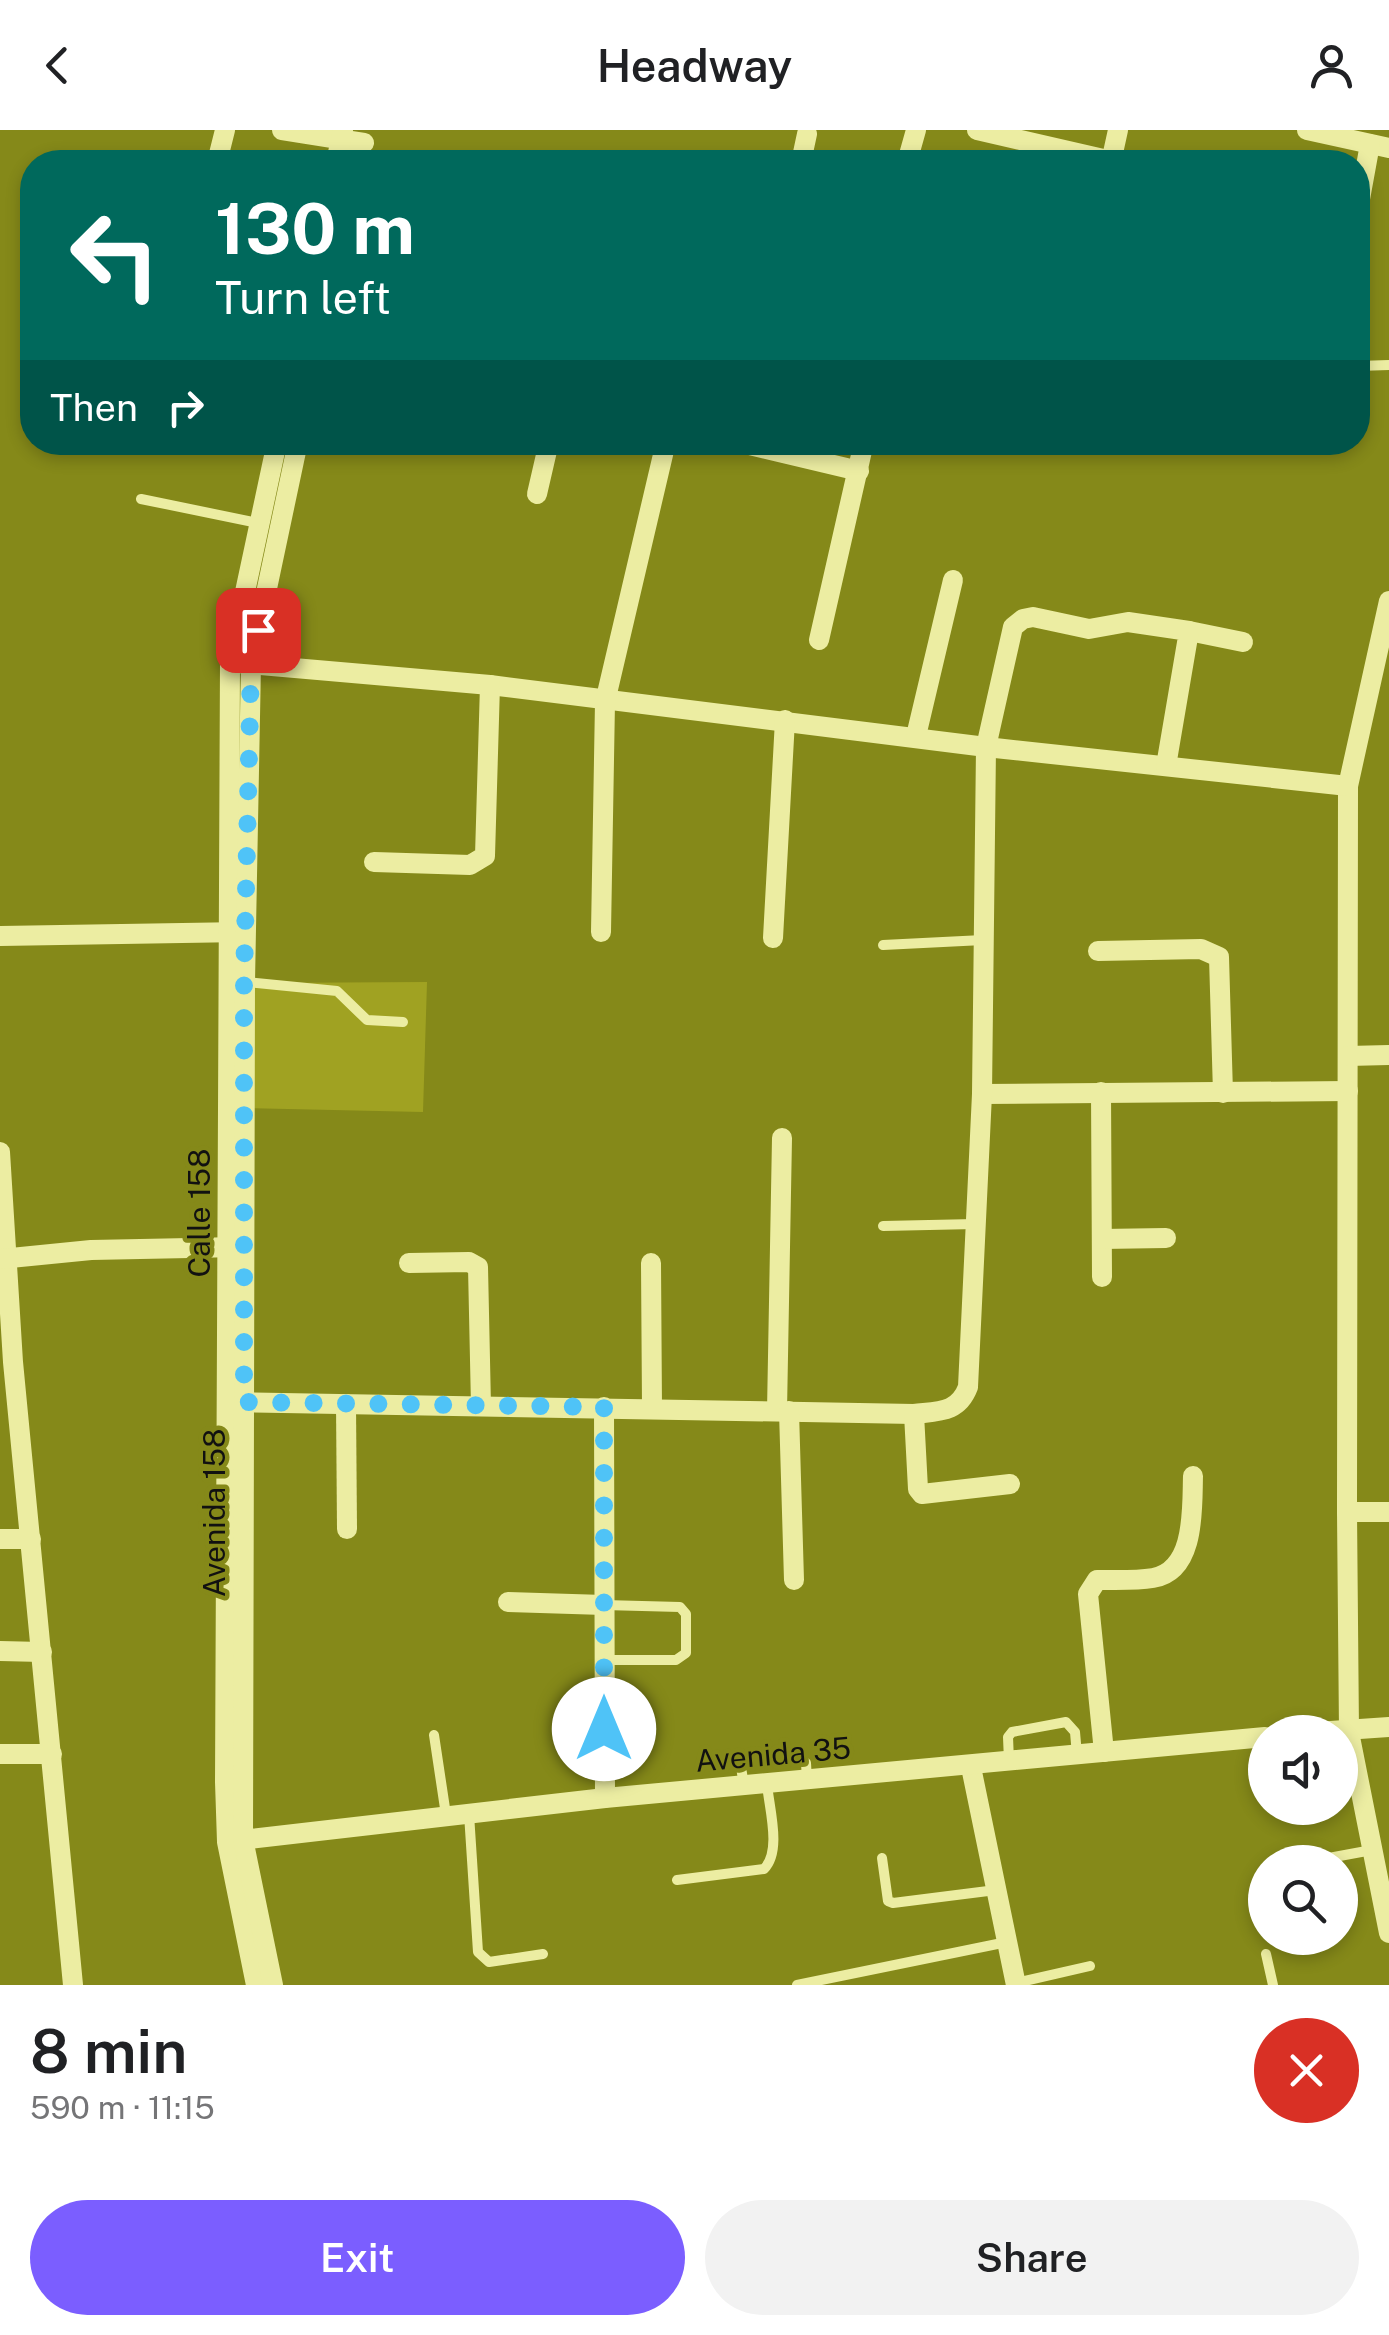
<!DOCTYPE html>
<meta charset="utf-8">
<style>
body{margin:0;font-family:"Public Sans",sans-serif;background:#f2f2f2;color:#202124;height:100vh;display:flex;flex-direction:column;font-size:38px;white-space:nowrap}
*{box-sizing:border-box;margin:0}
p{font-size:32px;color:#757577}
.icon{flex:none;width:55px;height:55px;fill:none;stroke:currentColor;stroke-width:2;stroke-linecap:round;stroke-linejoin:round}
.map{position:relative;height:1855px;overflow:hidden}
.side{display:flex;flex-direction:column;background:#fff;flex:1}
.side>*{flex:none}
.guide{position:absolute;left:20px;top:20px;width:1350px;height:305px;border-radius:40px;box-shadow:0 5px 15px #0003;background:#00695c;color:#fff;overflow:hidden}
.tools{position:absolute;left:1248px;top:1585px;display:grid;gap:20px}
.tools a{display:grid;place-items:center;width:110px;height:110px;border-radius:50%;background:#fff;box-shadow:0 5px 15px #0003;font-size:50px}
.pin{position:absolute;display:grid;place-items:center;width:85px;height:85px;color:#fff;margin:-42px;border-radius:20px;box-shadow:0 5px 15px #0006}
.me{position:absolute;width:110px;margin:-55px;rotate:0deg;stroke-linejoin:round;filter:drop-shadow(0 0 8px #0008)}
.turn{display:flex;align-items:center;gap:35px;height:210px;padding:0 30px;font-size:45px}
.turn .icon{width:130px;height:130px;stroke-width:2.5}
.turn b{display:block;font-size:70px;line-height:85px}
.then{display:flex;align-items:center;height:95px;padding:0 30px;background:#0003;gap:20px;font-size:38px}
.round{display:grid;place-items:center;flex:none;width:105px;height:105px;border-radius:52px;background:#f2f2f2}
.overview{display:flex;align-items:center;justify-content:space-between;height:170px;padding:0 30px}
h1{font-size:60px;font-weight:600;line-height:75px}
.button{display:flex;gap:20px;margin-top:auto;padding:20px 30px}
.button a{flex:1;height:115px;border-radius:60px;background:#7b5eff;color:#fff;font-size:40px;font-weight:600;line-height:115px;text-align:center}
.button a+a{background:#f2f2f2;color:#202124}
header{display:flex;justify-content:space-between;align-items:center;height:130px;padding:0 30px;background:#fff;font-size:45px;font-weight:600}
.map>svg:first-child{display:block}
.green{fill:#a0a222}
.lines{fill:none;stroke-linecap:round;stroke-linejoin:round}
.service{stroke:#eceda2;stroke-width:10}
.minor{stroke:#eceda2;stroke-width:20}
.route{stroke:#4fc3f7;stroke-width:18;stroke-dasharray:0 32.4}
.labels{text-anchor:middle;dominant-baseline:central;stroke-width:9;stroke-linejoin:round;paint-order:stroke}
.street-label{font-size:30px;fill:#111;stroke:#858919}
</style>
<header><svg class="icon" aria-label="back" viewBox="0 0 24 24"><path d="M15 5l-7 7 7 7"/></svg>Headway<svg class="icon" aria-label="person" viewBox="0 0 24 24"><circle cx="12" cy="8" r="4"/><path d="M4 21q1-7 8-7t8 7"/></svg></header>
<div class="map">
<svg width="1389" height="1855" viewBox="0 0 1389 1855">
<rect width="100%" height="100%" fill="#858919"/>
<path class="green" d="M 427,852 L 423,982 L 247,978 L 248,853 Z"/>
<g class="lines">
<g class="service">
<path d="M 1358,236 L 1389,235"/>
<path d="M 141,369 L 263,394"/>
<path d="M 883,815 L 983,810"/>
<path d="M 246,852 L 337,861 L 367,890 L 403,892"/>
<path d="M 883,1096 L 975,1094"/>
<path d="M 604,1475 L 680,1477 L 686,1484 L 686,1523 L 676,1530 L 606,1530"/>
<path d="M 434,1605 L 446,1685"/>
<path d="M 1009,1631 L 1008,1607 L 1012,1602 L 1066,1592 L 1075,1602 L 1077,1625"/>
<path d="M 744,1656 L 741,1637 L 747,1627 L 795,1623 L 806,1633 L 807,1650"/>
<path d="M 469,1684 L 478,1822 L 489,1832 L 543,1824"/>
<path d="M 882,1728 L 888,1771 L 893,1773 L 996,1760"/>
<path d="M 1307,1732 L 1372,1720"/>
<path d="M 677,1750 L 764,1739 C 782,1721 769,1678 767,1654"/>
<path d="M 1266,1824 L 1273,1855"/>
<path d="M 1016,1853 L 1090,1836"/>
<path d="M 797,1855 L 1007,1812"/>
</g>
<g class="minor">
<path d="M 282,0 L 364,13"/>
<path d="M 977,0 L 1112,31"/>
<path d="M 1307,0 L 1389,18"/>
<path d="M 217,32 L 225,0"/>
<path d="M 336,32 L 343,0"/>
<path d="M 801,32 L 807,4"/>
<path d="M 907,32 L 916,0"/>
<path d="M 1111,32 L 1118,0"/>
<path d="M 1358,80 L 1370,14"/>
<path d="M 737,312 L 859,341"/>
<path d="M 537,364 L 549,312"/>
<path d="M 1389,471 L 1348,656 L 1347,1382 L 1349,1602 L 1389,1803"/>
<path d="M 1189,501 L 1243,512"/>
<path d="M 819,510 L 864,312"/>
<path d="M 237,533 L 490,555 L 986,617 L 1348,656"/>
<path d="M 916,606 L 953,450"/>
<path d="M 374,732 L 470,735 L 485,726 L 490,555"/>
<path d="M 601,802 L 605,572 L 666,312"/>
<path d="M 0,806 L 243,802"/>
<path d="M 773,808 L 785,590"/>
<path d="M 1098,821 L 1201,819 L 1219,827 L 1223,963"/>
<path d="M 1348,926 L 1389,925"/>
<path d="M 1101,962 L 1102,1147"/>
<path d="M 982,964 L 1348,961"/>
<path d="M 0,1022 L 13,1232 L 73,1855"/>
<path d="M 1102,1109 L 1166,1108"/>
<path d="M 0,1129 L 91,1120 L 239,1117"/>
<path d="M 409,1133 L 469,1132 L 478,1137 L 481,1276"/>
<path d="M 651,1133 L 652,1277"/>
<path d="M 228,1272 L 914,1284 C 939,1281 958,1283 968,1257 L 982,964 L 986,617 L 1013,497 L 1023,489 L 1033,487 L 1089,499 L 1128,492 L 1189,501 L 1166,636"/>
<path d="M 346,1274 L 347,1399"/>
<path d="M 604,1277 L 605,1668"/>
<path d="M 777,1281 L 782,1008"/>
<path d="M 789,1281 L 794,1450"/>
<path d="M 914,1284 L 918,1359 L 922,1364 L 1010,1354"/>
<path d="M 1347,1382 L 1389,1382"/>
<path d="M 0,1409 L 31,1409"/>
<path d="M 508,1472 L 604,1475"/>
<path d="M 0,1521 L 42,1522"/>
<path d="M 1316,1602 L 1389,1597"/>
<path d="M 1104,1622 L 1088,1464 L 1097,1450 C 1115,1450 1135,1451 1153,1448 C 1196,1441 1192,1377 1193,1346"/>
<path d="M 0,1624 L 52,1624"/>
<path d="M 971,1637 L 1016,1855"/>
<path d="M 232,1711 L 605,1668 L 1265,1607"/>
<path d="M 256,1855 L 227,1712 L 225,1652 L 230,532 L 277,312"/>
<path d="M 273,1855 L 243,1709 L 245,852 L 251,534 L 298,312"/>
</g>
</g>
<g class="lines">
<path class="route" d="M 258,500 L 251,534 L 244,852 L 244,1272 L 604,1277 L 604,1599"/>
</g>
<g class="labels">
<g class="street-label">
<text transform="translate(199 1083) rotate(-90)">Calle 158</text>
<text transform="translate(214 1383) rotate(-90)">Avenida 158</text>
<text transform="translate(773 1624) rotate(-5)">Avenida 35</text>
</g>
</g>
</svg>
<div class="tools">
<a><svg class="icon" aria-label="sound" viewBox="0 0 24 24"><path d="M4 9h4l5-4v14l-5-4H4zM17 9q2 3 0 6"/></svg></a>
<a><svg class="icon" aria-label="search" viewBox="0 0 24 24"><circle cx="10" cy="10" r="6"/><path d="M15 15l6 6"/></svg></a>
</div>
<div class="pin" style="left:258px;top:500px;background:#d93025"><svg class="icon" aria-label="arrive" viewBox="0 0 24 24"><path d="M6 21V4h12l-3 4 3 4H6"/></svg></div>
<svg class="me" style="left:604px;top:1599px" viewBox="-20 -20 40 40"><circle r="19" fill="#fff"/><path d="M0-13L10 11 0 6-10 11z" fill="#4fc3f7"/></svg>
<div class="guide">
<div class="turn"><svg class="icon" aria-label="left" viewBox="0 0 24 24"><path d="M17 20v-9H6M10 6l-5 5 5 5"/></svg><div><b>130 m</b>Turn left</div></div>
<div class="then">Then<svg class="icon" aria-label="right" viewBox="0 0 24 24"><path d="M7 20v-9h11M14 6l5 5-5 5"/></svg></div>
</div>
</div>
<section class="side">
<div class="overview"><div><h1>8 min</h1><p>590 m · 11:15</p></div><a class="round" style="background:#d93025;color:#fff"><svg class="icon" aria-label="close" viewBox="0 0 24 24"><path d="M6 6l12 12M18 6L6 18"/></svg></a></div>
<div class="button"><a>Exit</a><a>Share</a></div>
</section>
